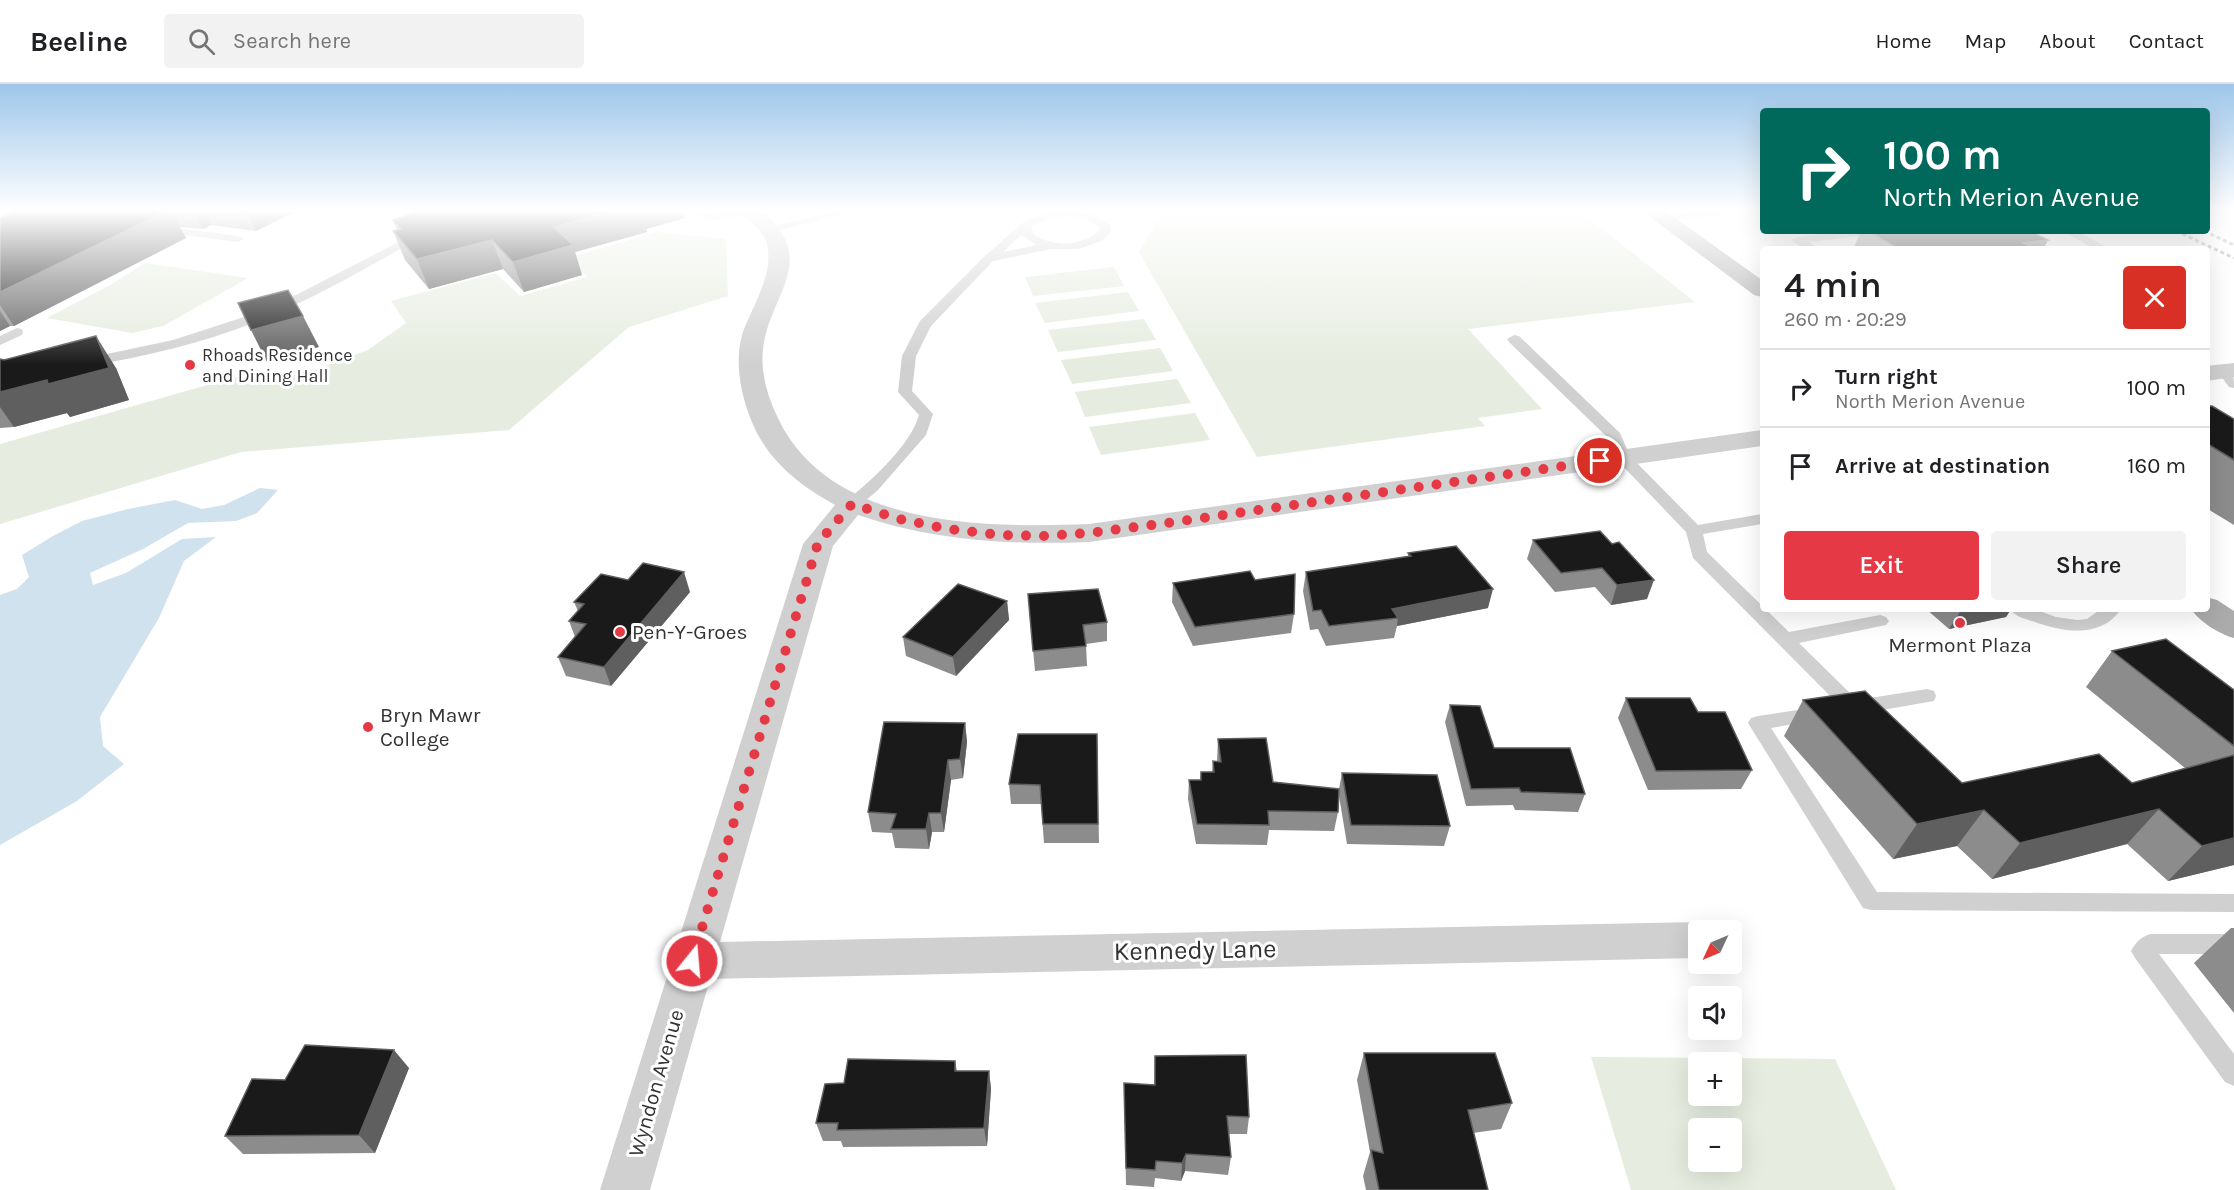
<!DOCTYPE html>
<meta charset="utf-8">
<style>
body{margin:0;font-family:Karla,sans-serif;background:#f2f2f2;color:#202124;height:100vh;display:flex;flex-direction:column;font-size:22px;white-space:nowrap}
*{box-sizing:border-box;margin:0}
p{font-size:20px;color:#757577}
.icon{flex:none;width:33px;height:33px;fill:none;stroke:currentColor;stroke-width:2;stroke-linecap:round;stroke-linejoin:round}
.map{position:relative;flex:1;overflow:hidden}
.panel{position:absolute;left:1760px;top:162px;width:450px;height:366px;display:flex;flex-direction:column;background:#fff;border-radius:6px;box-shadow:0 6px 24px #0002}
.panel>*{flex:none}
.top-card{position:absolute;left:1760px;top:24px;width:450px;height:126px;border-radius:6px;box-shadow:0 6px 24px #0002;background:#00695c;color:#fff;overflow:hidden}
.needle{width:39px;rotate:226deg}
.fabs{position:absolute;left:1688px;top:836px;display:grid;gap:12px}
.fabs a{display:grid;place-items:center;width:54px;height:54px;border-radius:6px;background:#fff;box-shadow:0 6px 24px #0002;font-size:30px}
.pin{position:absolute;display:grid;place-items:center;width:51px;height:51px;color:#fff;margin:-26px;border:3px solid #fff;border-radius:50%;box-shadow:0 2px 6px #0007}
.me{position:absolute;width:66px;margin:-33px;rotate:17deg;stroke-linejoin:round;filter:drop-shadow(0 0 4px #0008)}
.turn{display:flex;align-items:center;gap:21px;height:126px;padding:0 24px;font-size:27px}
.turn .icon{width:78px;height:78px;stroke-width:2.5}
.turn b{display:block;font-size:42px;line-height:51px}
.round{display:grid;place-items:center;flex:none;width:63px;height:63px;border-radius:6px;background:#f2f2f2}
.overview{display:flex;align-items:center;justify-content:space-between;height:102px;padding:0 24px}
h1{font-size:36px;font-weight:600;line-height:45px}
.button{display:flex;gap:12px;margin-top:auto;padding:12px 24px}
.button a{flex:1;height:69px;border-radius:6px;background:#e63946;color:#fff;font-size:24px;font-weight:600;line-height:69px;text-align:center}
.button a+a{background:#f2f2f2;color:#202124}
ul{padding:0;list-style:none}
li{display:flex;align-items:center;gap:18px;height:78px;padding:0 24px;border-top:2px solid #e0e0e0}
li div{flex:1}
li b{display:block;font-size:22px}
li em{font-style:normal}
header{display:flex;align-items:center;gap:36px;box-sizing:border-box;height:84px;padding:0 30px;background:#fff;border-bottom:2px solid #e0e0e0}
header strong{font-size:28px}
nav{display:flex;gap:33px;margin-inline-start:auto;font-size:21px}
.search{width:420px;height:54px;background:#f2f2f2;display:flex;align-items:center;gap:15px;box-sizing:border-box;padding:0 21px;border-radius:6px;color:#757577;font-size:22px}
.map>svg:first-child{display:block}
.green{fill:#e6ecdf;fill-rule:evenodd}
.water{fill:#cfe2ee}
.lines{fill:none;stroke-linecap:round;stroke-linejoin:round}
.service{fill:#d0d0d0;fill-rule:evenodd}
.minor{fill:#d0d0d0;fill-rule:evenodd}
.primary{fill:#ababab;fill-rule:evenodd}
.rail{stroke:#888;stroke-width:3;stroke-dasharray:4 3;stroke-linecap:butt}
.wall{fill:#8c8c8c}
.shaded-wall{fill:#5f5f5f}
.building{fill:#1a1a1a;stroke:#5f5f5f;stroke-width:1.5}
.route{stroke:#e63946;stroke-width:10;stroke-dasharray:0 18}
.poi-dot{fill:#e63946;stroke:#fff;stroke-width:2}
.labels{text-anchor:middle;dominant-baseline:central;stroke-width:6;stroke-linejoin:round;paint-order:stroke}
.far-poi-label{font-size:18px;fill:#333;stroke:#fff;text-anchor:start}
.poi-label{font-size:21px;fill:#333;stroke:#fff;text-anchor:start}
.street-label{font-size:21px;fill:#333;stroke:#fff}
.near-street-label{font-size:26px;fill:#333;stroke:#fff}
</style>
<header>
<strong>Beeline</strong>
<div class="search"><svg class="icon" aria-label="search" viewBox="0 0 24 24"><circle cx="10" cy="10" r="6"/><path d="M15 15l6 6"/></svg>Search here</div>
<nav><a>Home</a><a>Map</a><a>About</a><a>Contact</a></nav>
</header>
<div class="map">
<svg width="2234" height="1106" viewBox="0 0 2234 1106">
<rect width="100%" height="100%" fill="#fff"/>
<g class="green">
<path d="M 1169,126 L 1578,126 L 1695,218 L 1468,245 L 1542,325 L 1478,334 L 1485,342 L 1257,373 L 1139,168 L 1160,132 Z"/>
<path d="M 658,148 L 726,155 L 728,212 L 629,243 L 509,346 L 241,368 L 0,440 L 0,360 L 253,288 L 261,300 L 317,285 L 368,266 L 406,239 L 391,217 L 496,189 L 520,212 L 587,193 L 567,174 Z"/>
<path d="M 145,179 L 248,194 L 163,242 L 132,249 L 47,234 L 112,200 Z"/>
<path d="M 1114,183 L 1124,202 L 1033,212 L 1025,193 Z"/>
<path d="M 1128,208 L 1139,227 L 1045,239 L 1035,219 Z"/>
<path d="M 1144,235 L 1156,256 L 1058,268 L 1048,246 Z"/>
<path d="M 1160,264 L 1173,287 L 1072,300 L 1061,276 Z"/>
<path d="M 1177,295 L 1191,319 L 1085,333 L 1075,308 Z"/>
<path d="M 1195,329 L 1210,356 L 1101,371 L 1089,343 Z"/>
<path d="M 1591,973 L 1835,975 L 1896,1106 L 1631,1106 ZM 1698,978 L 1731,978 L 1731,1011 L 1698,1011 ZM 1698,1044 L 1731,1044 L 1731,1077 L 1698,1077 Z"/>
</g>
<path class="water" d="M 260,404 L 278,406 L 257,429 L 236,437 L 188,439 L 143,465 L 90,489 L 93,501 L 126,489 L 182,455 L 216,453 L 184,477 L 159,534 L 100,633 L 103,662 L 124,680 L 77,717 L 0,761 L 0,511 L 17,505 L 29,493 L 22,471 L 53,452 L 82,437 L 128,425 L 175,416 L 202,425 L 224,421 Z"/>
<g class="lines">
<g class="service">
<path d="M 3,126 L 34,126 L 46,130 L 40,133 L 11,130 L 0,134 L 0,127 Z"/>
<path d="M 691,126 L 704,126 L 710,130 L 735,126 L 754,127 L 749,130 L 708,137 Z"/>
<path d="M 840,126 L 859,126 L 769,149 L 763,146 L 765,144 Z"/>
<path d="M 1073,126 L 1097,131 L 1111,142 L 1111,148 L 1102,157 L 1078,165 L 1051,165 L 993,177 L 931,242 L 916,272 L 912,307 L 933,330 L 926,351 L 878,406 L 858,423 L 846,423 L 844,420 L 846,417 C 872,396 910,362 919,331 L 898,308 L 902,272 L 920,237 L 985,172 L 1022,139 L 1046,128 ZM 1068,132 L 1085,134 L 1099,143 L 1099,147 C 1080,163 1053,163 1033,150 L 1032,142 L 1048,135 ZM 1021,151 L 1037,161 L 1003,168 Z"/>
<path d="M 1709,126 L 1748,126 L 1743,129 L 1662,137 L 1656,134 L 1662,131 Z"/>
<path d="M 160,142 L 238,152 L 244,155 L 238,158 L 156,147 L 154,145 Z"/>
<path d="M 1848,147 L 1885,147 L 1879,150 L 1809,158 L 1818,165 L 1804,165 L 1791,156 L 1797,153 Z"/>
<path d="M 2062,147 L 2077,147 L 2110,165 L 2095,165 Z"/>
<path d="M 418,148 L 424,151 L 422,153 C 369,182 316,214 260,236 C 205,259 146,272 88,282 L 81,278 L 88,274 L 173,256 L 250,231 L 298,210 Z"/>
<path d="M 17,244 L 22,245 L 23,248 L 22,251 L 0,261 L 0,252 Z"/>
<path d="M 1514,251 L 1519,252 L 1620,349 L 1630,372 L 1698,441 L 1762,430 L 1762,440 L 1703,450 L 1707,468 L 1789,548 L 1880,531 L 1886,533 L 1889,537 L 1886,541 L 1799,559 L 1857,616 L 1927,605 L 1934,607 L 1936,612 L 1934,617 L 1854,631 L 1847,629 L 1693,474 L 1686,448 L 1618,377 L 1608,354 L 1509,258 L 1507,255 Z"/>
<path d="M 2225,284 C 2234,287 2234,295 2234,304 L 2229,303 L 2218,288 Z"/>
<path d="M 2010,525 L 2034,525 L 2056,533 L 2077,536 L 2087,535 L 2101,525 L 2121,525 C 2101,555 2063,548 2035,538 C 2026,535 2015,533 2010,525 Z"/>
<path d="M 1817,623 L 1824,625 L 1827,630 L 1824,635 L 1771,644 L 1877,808 L 2234,810 L 2234,828 L 1871,826 L 1863,824 L 1748,639 L 1751,634 L 1758,632 Z"/>
<path d="M 2150,850 L 2234,850 L 2234,870 L 2159,870 L 2234,970 L 2234,1002 L 2225,998 L 2135,874 L 2131,867 C 2136,858 2141,853 2150,850 Z"/>
</g>
<g class="minor">
<path d="M 738,126 L 760,126 L 763,128 C 820,177 769,211 763,265 C 760,293 770,320 783,344 C 840,444 988,444 1089,440 L 1762,346 L 1762,362 L 1089,458 C 1010,461 934,457 858,431 L 833,462 L 720,858 L 1698,838 L 1713,843 L 1714,846 L 1698,846 L 1698,874 L 710,895 L 650,1106 L 600,1106 L 803,460 L 835,421 C 812,408 791,394 774,374 C 748,345 730,286 743,248 C 753,220 776,188 766,157 C 761,143 746,137 738,126 Z"/>
<path d="M 2234,279 L 2234,293 L 2206,297 L 2206,282 Z"/>
</g>
<g class="primary">
<path d="M 1641,126 L 1664,126 L 1762,196 L 1762,213 L 1754,211 Z"/>
<path d="M 2206,513 L 2217,516 L 2234,527 L 2234,554 C 2219,550 2200,538 2191,525 L 2206,525 Z"/>
</g>
<g class="rail">
<path d="M 2176,147 L 2234,174"/>
<path d="M 2204,147 L 2234,161"/>
</g>
</g>
<g class="wall">
<path d="M 18,126 L 298,126 L 256,147 L 211,141 L 203,145 L 180,143 L 186,154 L 14,242 L 10,242 L 0,247 L 0,134 Z"/>
<path d="M 685,134 L 646,145 L 647,148 L 575,168 L 582,191 L 524,208 L 503,185 L 429,205 L 405,176 L 393,147 L 397,146 L 393,136 Z"/>
<path d="M 1861,147 L 2030,147 L 2048,156 L 2043,165 L 1853,165 Z"/>
<path d="M 0,275 L 116,284 L 129,316 L 70,333 L 67,329 L 14,343 L 0,344 Z"/>
<path d="M 2206,322 L 2234,335 L 2234,441 L 2206,424 Z"/>
<path d="M 1600,447 L 1647,515 L 1611,521 L 1595,503 L 1555,508 L 1527,475 L 1533,456 Z"/>
<path d="M 1408,469 L 1488,524 L 1397,542 L 1394,554 L 1326,562 L 1318,545 L 1310,546 L 1303,507 L 1306,488 L 1408,472 Z"/>
<path d="M 628,496 L 690,508 L 611,602 L 566,592 L 558,573 L 575,553 L 569,537 L 578,527 L 574,518 Z"/>
<path d="M 1255,496 L 1294,530 L 1291,549 L 1193,562 L 1172,518 L 1173,499 Z"/>
<path d="M 1028,510 L 1107,538 L 1107,557 L 1086,560 L 1087,582 L 1035,587 Z"/>
<path d="M 1007,517 L 1009,536 L 956,592 L 906,572 L 903,553 Z"/>
<path d="M 1926,525 L 2011,525 L 2006,533 L 1949,545 Z"/>
<path d="M 2112,567 L 2234,606 L 2234,781 L 2168,797 L 2127,760 L 1992,795 L 1957,762 L 1893,775 L 1784,652 L 1803,616 L 1962,699 L 2132,699 L 2185,684 L 2086,603 Z"/>
<path d="M 1626,614 L 1698,628 L 1752,686 L 1741,705 L 1648,706 L 1618,634 Z"/>
<path d="M 1450,621 L 1494,664 L 1585,710 L 1578,728 L 1515,726 L 1513,721 L 1466,722 L 1445,638 Z"/>
<path d="M 965,639 L 967,658 L 963,694 L 951,696 L 944,748 L 932,748 L 929,765 L 895,764 L 892,749 L 872,748 L 868,728 Z"/>
<path d="M 1097,650 L 1099,759 L 1044,759 L 1041,720 L 1011,720 L 1009,700 Z"/>
<path d="M 1218,655 L 1273,698 L 1339,705 L 1342,689 L 1450,742 L 1444,762 L 1347,760 L 1339,712 L 1338,728 L 1334,747 L 1269,746 L 1267,761 L 1196,760 L 1188,715 L 1189,696 L 1200,696 L 1201,688 L 1212,688 L 1213,677 L 1217,678 Z"/>
<path d="M 2231,844 L 2234,844 L 2234,929 L 2194,879 Z"/>
<path d="M 1364,969 L 1512,1019 L 1501,1045 L 1473,1049 L 1488,1106 L 1366,1106 L 1363,1092 L 1370,1068 L 1357,996 Z"/>
<path d="M 1155,972 L 1249,1033 L 1247,1050 L 1229,1050 L 1231,1073 L 1228,1091 L 1185,1087 L 1181,1097 L 1155,1094 L 1154,1103 L 1126,1101 L 1124,999 L 1154,1001 Z"/>
<path d="M 955,977 L 957,987 L 989,987 L 991,1005 L 987,1062 L 843,1063 L 841,1057 L 823,1057 L 816,1039 L 844,999 Z"/>
<path d="M 409,984 L 375,1069 L 243,1070 L 225,1052 L 285,996 Z"/>
</g>
<g class="shaded-wall">
<path d="M 169,126 L 171,126 L 186,154 L 14,242 L 0,221 L 0,208 Z"/>
<path d="M 193,126 L 203,126 L 211,141 L 203,145 Z"/>
<path d="M 246,126 L 298,126 L 256,147 Z"/>
<path d="M 614,126 L 683,126 L 685,134 L 646,145 L 647,148 L 575,168 L 582,191 L 524,208 L 513,178 L 554,143 Z"/>
<path d="M 492,156 L 503,185 L 429,205 L 417,175 Z"/>
<path d="M 2048,156 L 2043,165 L 2020,165 L 2023,159 Z"/>
<path d="M 0,227 L 10,242 L 0,247 Z"/>
<path d="M 303,232 L 319,263 L 267,278 L 251,246 Z"/>
<path d="M 96,252 L 116,284 L 129,316 L 70,333 L 67,329 L 14,343 L 0,323 L 0,308 Z"/>
<path d="M 684,488 L 690,508 L 611,602 L 604,583 Z"/>
<path d="M 1654,496 L 1647,515 L 1611,521 L 1617,501 Z"/>
<path d="M 1493,505 L 1488,524 L 1397,542 L 1398,534 L 1392,525 Z"/>
<path d="M 1007,517 L 1009,536 L 956,592 L 953,573 Z"/>
<path d="M 1962,525 L 2011,525 L 2006,533 L 1949,545 Z"/>
<path d="M 965,639 L 967,658 L 963,694 L 960,675 Z"/>
<path d="M 948,676 L 951,696 L 944,748 L 941,729 Z"/>
<path d="M 2159,725 L 2127,760 L 1992,795 L 2020,759 Z"/>
<path d="M 1984,726 L 1957,762 L 1893,775 L 1917,740 Z"/>
<path d="M 929,729 L 932,748 L 929,765 L 926,745 Z"/>
<path d="M 2234,754 L 2234,781 L 2168,797 L 2202,762 Z"/>
<path d="M 394,966 L 409,984 L 375,1069 L 359,1051 Z"/>
<path d="M 989,987 L 991,1005 L 987,1062 L 984,1044 Z"/>
<path d="M 1186,1070 L 1185,1087 L 1181,1097 L 1182,1079 Z"/>
</g>
<g class="building">
<path d="M 18,126 L 169,126 L 0,208 L 0,134 Z"/>
<path d="M 422,126 L 614,126 L 554,143 L 573,161 L 513,178 L 492,156 L 417,175 L 393,147 L 401,145 L 393,136 Z"/>
<path d="M 1868,147 L 2030,147 L 2048,156 L 2023,159 L 2035,165 L 1899,165 Z"/>
<path d="M 288,206 L 303,232 L 251,246 L 238,219 Z"/>
<path d="M 96,252 L 109,284 L 48,300 L 47,296 L 0,308 L 0,275 L 4,276 Z"/>
<path d="M 2206,322 L 2212,322 L 2234,335 L 2234,376 L 2206,359 Z"/>
<path d="M 1600,447 L 1612,460 L 1619,458 L 1654,496 L 1617,501 L 1602,484 L 1561,489 L 1533,456 Z"/>
<path d="M 1456,462 L 1493,505 L 1392,525 L 1398,534 L 1329,542 L 1321,526 L 1313,527 L 1306,488 L 1411,472 L 1408,469 Z"/>
<path d="M 643,479 L 684,488 L 604,583 L 558,573 L 586,540 L 569,537 L 584,520 L 574,518 L 601,490 L 628,496 Z"/>
<path d="M 1250,487 L 1255,496 L 1295,490 L 1294,530 L 1195,543 L 1173,499 Z"/>
<path d="M 958,500 L 1007,517 L 953,573 L 903,553 Z"/>
<path d="M 1098,505 L 1107,538 L 1083,541 L 1086,562 L 1033,567 L 1028,510 Z"/>
<path d="M 2166,555 L 2234,606 L 2234,662 L 2112,567 Z"/>
<path d="M 1865,607 L 1962,699 L 2099,670 L 2132,699 L 2234,671 L 2234,754 L 2202,762 L 2159,725 L 2020,759 L 1984,726 L 1917,740 L 1803,616 Z"/>
<path d="M 1626,614 L 1690,614 L 1698,628 L 1725,628 L 1752,686 L 1656,687 Z"/>
<path d="M 1450,621 L 1480,622 L 1494,664 L 1570,664 L 1585,710 L 1521,708 L 1519,704 L 1471,705 Z"/>
<path d="M 884,638 L 965,639 L 960,675 L 948,676 L 941,729 L 929,729 L 926,745 L 891,745 L 896,730 L 868,728 Z"/>
<path d="M 1018,650 L 1097,650 L 1098,740 L 1043,740 L 1040,701 L 1009,700 Z"/>
<path d="M 1266,654 L 1273,698 L 1339,705 L 1338,728 L 1268,727 L 1269,741 L 1197,740 L 1189,696 L 1201,696 L 1201,688 L 1214,688 L 1213,677 L 1221,678 L 1218,655 Z"/>
<path d="M 1342,689 L 1437,691 L 1450,742 L 1351,741 Z"/>
<path d="M 305,961 L 394,966 L 359,1051 L 225,1052 L 252,995 L 285,996 Z"/>
<path d="M 1364,969 L 1495,969 L 1512,1019 L 1468,1026 L 1488,1106 L 1379,1106 L 1371,1066 L 1383,1069 Z"/>
<path d="M 1246,971 L 1249,1033 L 1227,1032 L 1231,1073 L 1186,1070 L 1182,1079 L 1156,1077 L 1155,1086 L 1126,1084 L 1124,999 L 1155,1001 L 1155,972 Z"/>
<path d="M 848,975 L 955,977 L 955,987 L 989,987 L 984,1044 L 837,1046 L 838,1039 L 816,1039 L 825,1000 L 844,999 Z"/>
</g>
<linearGradient id="sky" x2="0" y2="1"><stop stop-color="#9ec6ea"/><stop offset="0.45" stop-color="#fff"/><stop offset="1" stop-color="#fff" stop-opacity="0"/></linearGradient>
<rect width="2234" height="281" fill="url(#sky)"/>
<g class="lines">
<path class="route" d="M 692,877 L 818,459 L 852,420 L 899,435 L 948,445 L 1000,451 L 1044,452 L 1089,449 L 1168,439 L 1600,377"/>
</g>
<g class="poi-dot">
<circle cx="190" cy="281" r="6"/>
<circle cx="1960" cy="539" r="6"/>
<circle cx="620" cy="548" r="6"/>
<circle cx="368" cy="643" r="6"/>
</g>
<g class="labels">
<g class="far-poi-label">
<text x="202" y="271">Rhoads Residence<tspan x="202" dy="21">and Dining Hall</tspan></text>
</g>
<g class="poi-label">
<text x="632" y="548">Pen-Y-Groes</text>
<text x="1960" y="561" text-anchor="middle">Mermont Plaza</text>
<text x="380" y="631">Bryn Mawr<tspan x="380" dy="24">College</tspan></text>
</g>
<g class="street-label">
<text transform="translate(656 999) rotate(-74)">Wyndon Avenue</text>
</g>
<g class="near-street-label">
<text transform="translate(1195 866) rotate(-1)">Kennedy Lane</text>
</g>
</g>
</svg>
<div class="fabs">
<a><svg class="needle" viewBox="-14 -14 28 28"><path d="M0-13l5 13h-10z" fill="#e53935"/><path d="M0 13l5-13h-10z" fill="#757577"/></svg></a>
<a><svg class="icon" aria-label="sound" viewBox="0 0 24 24"><path d="M4 9h4l5-4v14l-5-4H4zM17 9q2 3 0 6"/></svg></a>
<a>+</a>
<a>−</a>
</div>
<div class="pin" style="left:1600px;top:377px;background:#d93025"><svg class="icon" aria-label="arrive" viewBox="0 0 24 24"><path d="M6 21V4h12l-3 4 3 4H6"/></svg></div>
<svg class="me" style="left:692px;top:877px" viewBox="-20 -20 40 40"><circle r="17" fill="#e63946" stroke="#fff" stroke-width="3"/><path d="M0-11L8 9 0 5-8 9z" fill="#fff"/></svg>
<div class="top-card">
<div class="turn"><svg class="icon" aria-label="right" viewBox="0 0 24 24"><path d="M7 20v-9h11M14 6l5 5-5 5"/></svg><div><b>100 m</b>North Merion Avenue</div></div>
</div>
<section class="panel">
<div class="overview"><div><h1>4 min</h1><p>260 m · 20:29</p></div><a class="round" style="background:#d93025;color:#fff"><svg class="icon" aria-label="close" viewBox="0 0 24 24"><path d="M6 6l12 12M18 6L6 18"/></svg></a></div>
<ul>
<li><svg class="icon" aria-label="right" viewBox="0 0 24 24"><path d="M7 20v-9h11M14 6l5 5-5 5"/></svg><div><b>Turn right</b><p>North Merion Avenue</p></div><em>100 m</em></li>
<li><svg class="icon" aria-label="arrive" viewBox="0 0 24 24"><path d="M6 21V4h12l-3 4 3 4H6"/></svg><div><b>Arrive at destination</b></div><em>160 m</em></li>
</ul>
<div class="button"><a>Exit</a><a>Share</a></div>
</section>
</div>
